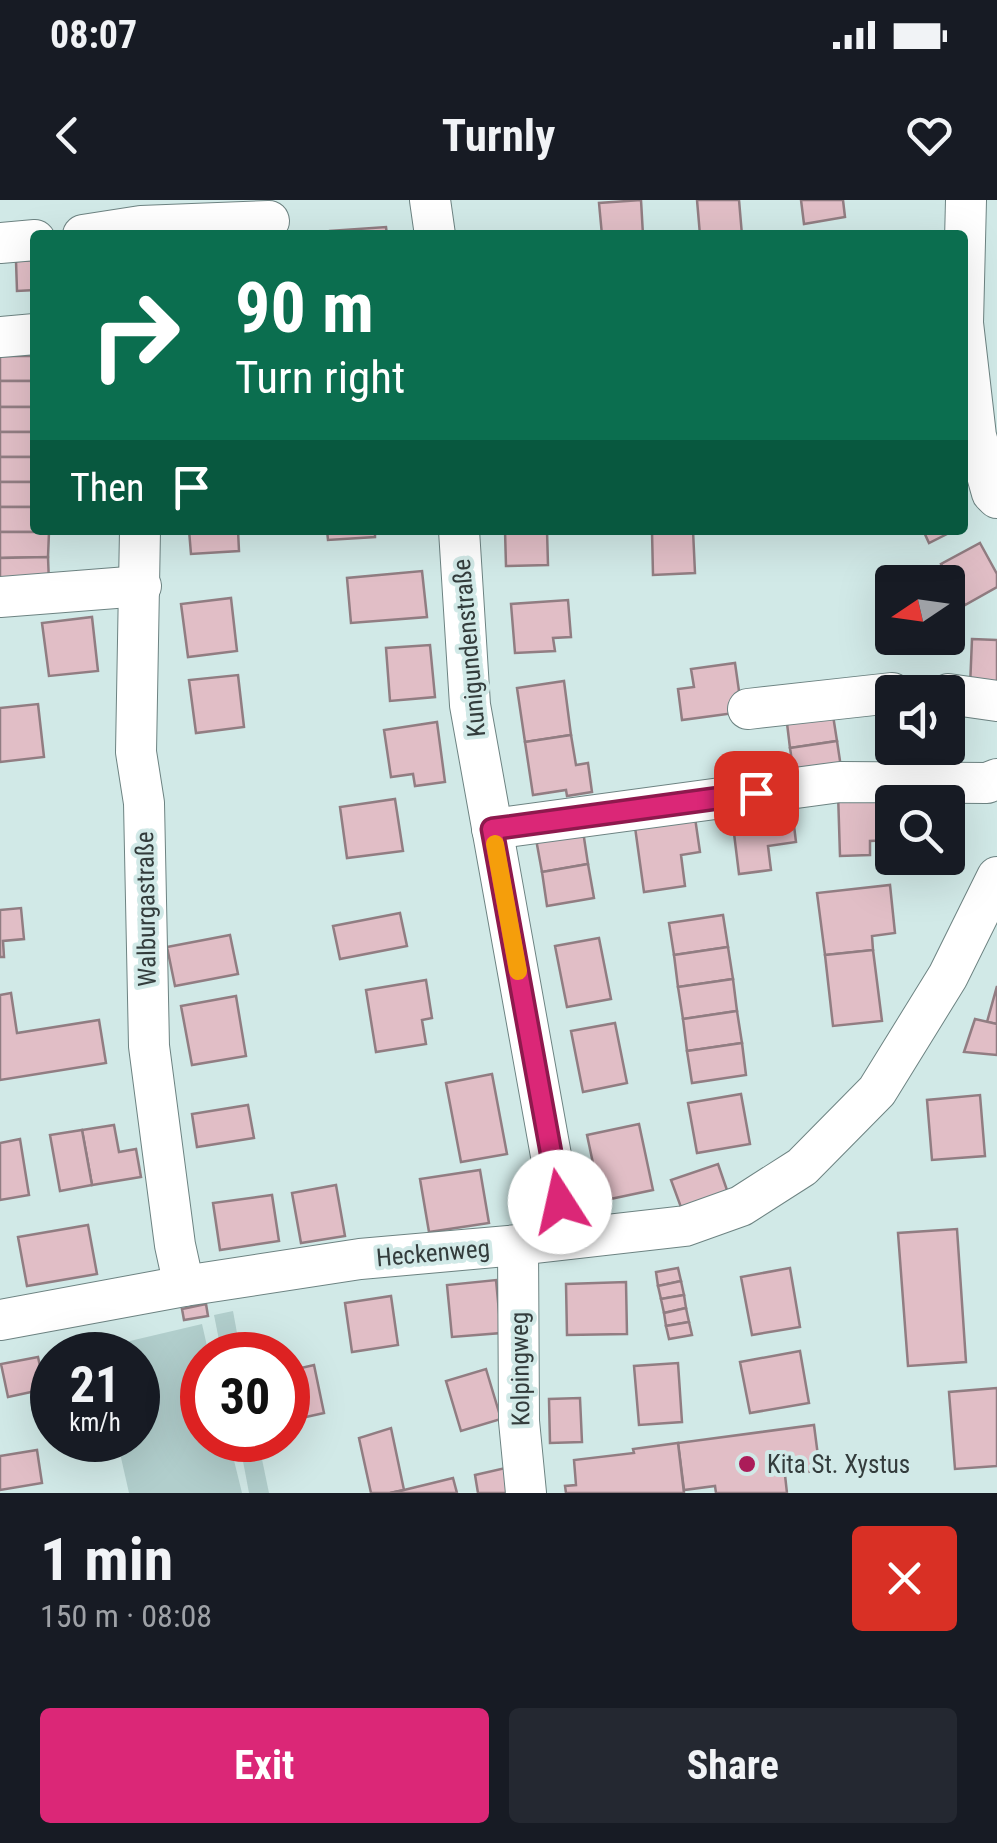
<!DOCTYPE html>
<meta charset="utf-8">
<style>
body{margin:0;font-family:"Roboto Condensed",sans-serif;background:#242831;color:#f1f3f6;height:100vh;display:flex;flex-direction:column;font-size:38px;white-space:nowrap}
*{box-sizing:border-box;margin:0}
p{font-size:32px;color:#9ea1a6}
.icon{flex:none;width:55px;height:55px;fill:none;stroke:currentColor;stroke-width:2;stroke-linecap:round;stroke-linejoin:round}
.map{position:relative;height:1293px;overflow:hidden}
.sheet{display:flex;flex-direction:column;background:#171b24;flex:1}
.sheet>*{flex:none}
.guide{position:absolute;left:30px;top:30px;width:938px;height:305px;border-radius:10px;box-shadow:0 10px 40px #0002;background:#0b6e4f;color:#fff;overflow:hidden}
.needle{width:65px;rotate:257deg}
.tools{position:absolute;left:875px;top:365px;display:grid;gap:20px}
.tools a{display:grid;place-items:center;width:90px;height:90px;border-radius:10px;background:#171b24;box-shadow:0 10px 40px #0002;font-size:50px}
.speed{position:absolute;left:30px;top:1132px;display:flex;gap:20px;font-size:50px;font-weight:700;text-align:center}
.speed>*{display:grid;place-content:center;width:130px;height:130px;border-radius:50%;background:#171b24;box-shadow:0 10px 40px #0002;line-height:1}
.speed small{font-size:25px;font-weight:400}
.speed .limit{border:15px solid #d22;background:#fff;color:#111}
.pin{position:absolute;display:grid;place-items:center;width:85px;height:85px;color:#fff;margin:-42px;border-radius:20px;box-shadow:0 5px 15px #0006}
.me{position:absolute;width:110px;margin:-55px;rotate:350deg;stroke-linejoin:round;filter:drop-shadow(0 0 8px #0008)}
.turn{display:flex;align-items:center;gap:35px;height:210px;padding:0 40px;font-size:45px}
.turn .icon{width:130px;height:130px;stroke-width:2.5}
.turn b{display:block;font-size:70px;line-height:85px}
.then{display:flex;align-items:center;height:95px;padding:0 40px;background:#0003;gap:20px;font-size:38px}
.round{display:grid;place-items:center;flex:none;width:105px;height:105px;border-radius:10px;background:#242831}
.headline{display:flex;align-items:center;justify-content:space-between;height:170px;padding:0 40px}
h1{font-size:60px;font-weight:700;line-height:75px}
.primary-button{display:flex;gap:20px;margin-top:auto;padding:20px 40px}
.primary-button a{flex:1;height:115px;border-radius:10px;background:#db2777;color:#fff;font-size:40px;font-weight:700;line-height:115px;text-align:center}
.primary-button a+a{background:#242831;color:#f1f3f6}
.status{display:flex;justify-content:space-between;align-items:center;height:70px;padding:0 50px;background:#171b24;direction:ltr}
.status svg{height:28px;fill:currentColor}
header{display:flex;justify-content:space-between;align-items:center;height:130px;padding:0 40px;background:#171b24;font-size:45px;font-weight:700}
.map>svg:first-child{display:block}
.green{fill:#b1cecc}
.building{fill:#e1bec6;stroke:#917d82;stroke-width:2.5}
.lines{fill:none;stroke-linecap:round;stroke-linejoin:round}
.minor-casing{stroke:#6d8382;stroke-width:42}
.minor{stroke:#fff;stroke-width:40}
.route-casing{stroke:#8e194d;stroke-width:25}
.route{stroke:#db2777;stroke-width:18}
.slow{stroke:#f59e0b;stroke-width:18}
.poi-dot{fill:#ab1c59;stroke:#d1e9e7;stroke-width:4}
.labels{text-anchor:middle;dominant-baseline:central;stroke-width:8;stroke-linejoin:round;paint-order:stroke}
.street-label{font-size:25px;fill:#333c3c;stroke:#d1e9e7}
.poi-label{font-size:25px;fill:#333c3c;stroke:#d1e9e7;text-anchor:start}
</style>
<div class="status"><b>08:07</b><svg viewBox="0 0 49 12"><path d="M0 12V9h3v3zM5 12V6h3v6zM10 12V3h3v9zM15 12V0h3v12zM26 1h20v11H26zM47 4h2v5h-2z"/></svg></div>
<header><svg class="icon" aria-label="back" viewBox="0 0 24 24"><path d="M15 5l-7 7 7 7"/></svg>Turnly<svg class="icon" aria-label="heart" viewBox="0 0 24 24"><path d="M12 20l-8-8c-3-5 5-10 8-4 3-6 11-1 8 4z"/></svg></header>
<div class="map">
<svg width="997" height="1293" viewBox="0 0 997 1293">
<rect width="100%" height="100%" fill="#d1e9e7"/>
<g class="green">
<path d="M 233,1111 L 241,1155 L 222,1155 L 214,1115 Z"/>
<path d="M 202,1124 L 209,1155 L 202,1155 L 202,1240 L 229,1240 L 242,1293 L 129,1293 L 117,1240 L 138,1240 L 138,1155 L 97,1155 L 96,1149 Z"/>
<path d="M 239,1240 L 258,1240 L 269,1293 L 249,1293 Z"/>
</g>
<g class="building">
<path d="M 641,0 L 643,35 L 602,35 L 599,3 Z"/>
<path d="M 697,0 L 739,0 L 742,35 L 700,35 Z"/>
<path d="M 801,0 L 843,0 L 845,17 L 804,24 Z"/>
<path d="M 386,27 L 387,35 L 330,35 L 330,31 Z"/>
<path d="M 35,60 L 35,90 L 17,91 L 16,61 Z"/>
<rect x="0" y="156" width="35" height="25"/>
<rect x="0" y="181" width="35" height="26"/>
<rect x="0" y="207" width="35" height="25"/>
<rect x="0" y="232" width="35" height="25"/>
<rect x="0" y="257" width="35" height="25"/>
<rect x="0" y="282" width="35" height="25"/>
<path d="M 0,307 L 35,307 L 35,330 L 49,330 L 49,332 L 0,332 Z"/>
<path d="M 189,330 L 238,330 L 239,351 L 191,354 Z"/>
<path d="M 327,330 L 375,330 L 375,337 L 328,340 Z"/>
<path d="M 505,330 L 547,330 L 548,365 L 506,366 Z"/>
<path d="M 693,330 L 695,373 L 653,375 L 652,331 Z"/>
<path d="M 923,330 L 955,330 L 929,343 Z"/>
<path d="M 0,332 L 49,332 L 48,357 L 0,358 Z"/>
<path d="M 980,343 L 997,374 L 997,387 L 965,405 L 941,364 Z"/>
<path d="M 48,357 L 49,383 L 0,383 L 0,358 Z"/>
<path d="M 422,371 L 427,417 L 351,423 L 347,378 Z"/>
<path d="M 231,398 L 237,451 L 188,457 L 181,404 Z"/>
<path d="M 568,400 L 571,437 L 553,438 L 555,451 L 515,453 L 511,404 Z"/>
<path d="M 92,417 L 98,471 L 49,476 L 42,423 Z"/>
<path d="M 972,439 L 997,440 L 997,488 L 970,487 Z"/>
<path d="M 430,445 L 435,497 L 390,501 L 386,448 Z"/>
<path d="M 735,463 L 742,512 L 682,520 L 678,489 L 694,487 L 691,469 Z"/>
<path d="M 238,475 L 244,527 L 196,533 L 189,480 Z"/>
<path d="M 564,481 L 571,535 L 525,542 L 517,488 Z"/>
<path d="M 892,503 L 892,536 L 883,536 L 881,504 Z"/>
<path d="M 38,504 L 44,557 L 0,562 L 0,508 Z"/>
<path d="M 832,509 L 837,541 L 790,548 L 786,515 Z"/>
<path d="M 437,522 L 445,582 L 415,586 L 413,574 L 391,577 L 384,530 Z"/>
<path d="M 571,535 L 576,565 L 588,563 L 592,592 L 567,596 L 566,590 L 533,595 L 525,542 Z"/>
<path d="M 883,536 L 892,536 L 892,548 L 931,548 L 932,566 L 885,569 Z"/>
<path d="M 837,541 L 842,574 L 795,581 L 790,548 Z"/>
<path d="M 900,591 L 900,602 L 892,602 L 892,640 L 870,641 L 870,655 L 840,656 L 838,593 Z"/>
<path d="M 395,599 L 403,651 L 347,658 L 340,607 Z"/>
<path d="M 791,601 L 796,642 L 768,646 L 771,670 L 739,674 L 731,609 Z"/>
<path d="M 694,611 L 700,652 L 681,655 L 685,686 L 644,692 L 634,620 Z"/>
<path d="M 583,631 L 588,664 L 542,672 L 536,639 Z"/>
<path d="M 588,664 L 594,698 L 547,706 L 542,672 Z"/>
<path d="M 890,685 L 895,733 L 872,736 L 873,750 L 825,755 L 817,693 Z"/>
<path d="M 21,708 L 24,739 L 3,741 L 4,757 L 0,757 L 0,710 Z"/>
<path d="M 400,713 L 407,746 L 340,759 L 333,726 Z"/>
<path d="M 723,715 L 728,747 L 674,755 L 669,723 Z"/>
<path d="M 230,735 L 238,774 L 175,786 L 167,747 Z"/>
<path d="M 599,738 L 611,799 L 567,807 L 555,746 Z"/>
<path d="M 728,747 L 733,779 L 678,787 L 674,755 Z"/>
<path d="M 873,750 L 882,821 L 833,826 L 825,755 Z"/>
<path d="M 733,779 L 737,811 L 683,819 L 678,787 Z"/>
<path d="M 426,780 L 432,818 L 422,820 L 426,844 L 376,852 L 366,790 Z"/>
<path d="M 997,786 L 997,824 L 987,822 Z"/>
<path d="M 11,793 L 17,833 L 99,820 L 106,863 L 0,880 L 0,795 Z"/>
<path d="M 236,796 L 246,856 L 192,865 L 181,806 Z"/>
<path d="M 737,811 L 742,843 L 687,851 L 683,819 Z"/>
<path d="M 975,819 L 997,824 L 997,855 L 964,852 Z"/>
<path d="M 615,823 L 627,883 L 583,892 L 571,831 Z"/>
<path d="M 742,843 L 746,875 L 692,883 L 687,851 Z"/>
<path d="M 492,874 L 507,954 L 461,962 L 446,883 Z"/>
<path d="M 741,894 L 750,944 L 697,953 L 688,903 Z"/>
<path d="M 980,895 L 985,956 L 932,960 L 927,900 Z"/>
<path d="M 248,905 L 254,938 L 197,947 L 192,914 Z"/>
<path d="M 639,924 L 653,990 L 601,1001 L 587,935 Z"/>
<path d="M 114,925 L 119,952 L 136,949 L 141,977 L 92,985 L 82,930 Z"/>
<path d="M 82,930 L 92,985 L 60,991 L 50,935 Z"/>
<path d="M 20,939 L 29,995 L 0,1000 L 0,943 Z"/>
<path d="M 718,964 L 728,993 L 682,1010 L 671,980 Z"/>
<path d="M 480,970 L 489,1023 L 429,1032 L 420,979 Z"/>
<path d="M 336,985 L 345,1036 L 301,1043 L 292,993 Z"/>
<path d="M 272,995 L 279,1041 L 220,1050 L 213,1003 Z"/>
<path d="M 88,1025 L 97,1074 L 27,1086 L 18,1037 Z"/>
<path d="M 957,1029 L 966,1162 L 908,1166 L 898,1033 Z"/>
<path d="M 678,1068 L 681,1081 L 658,1086 L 656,1072 Z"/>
<path d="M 790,1068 L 800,1127 L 752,1135 L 741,1077 Z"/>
<path d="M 496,1080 L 501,1133 L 452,1137 L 447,1085 Z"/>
<path d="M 681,1081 L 684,1095 L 661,1099 L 658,1086 Z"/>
<path d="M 626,1082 L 627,1134 L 567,1135 L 566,1084 Z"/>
<path d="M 684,1095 L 686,1108 L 664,1113 L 661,1099 Z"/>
<path d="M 391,1096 L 398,1145 L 352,1152 L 345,1103 Z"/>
<path d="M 206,1104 L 208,1116 L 184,1120 L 182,1109 Z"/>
<path d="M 686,1108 L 689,1122 L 666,1126 L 664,1113 Z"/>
<path d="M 689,1122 L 692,1135 L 669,1139 L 666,1126 Z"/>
<path d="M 800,1151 L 809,1203 L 750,1213 L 740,1162 Z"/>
<path d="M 38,1157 L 45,1189 L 8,1197 L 1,1164 Z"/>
<path d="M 678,1163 L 682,1222 L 639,1225 L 634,1166 Z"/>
<path d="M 314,1165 L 324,1213 L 288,1221 L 288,1171 Z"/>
<path d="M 486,1169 L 501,1219 L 461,1231 L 446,1181 Z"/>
<path d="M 997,1188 L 997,1266 L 955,1269 L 949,1192 Z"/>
<path d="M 580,1198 L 582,1242 L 550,1243 L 549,1199 Z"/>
<path d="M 814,1225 L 818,1256 L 813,1256 L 815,1271 L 785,1275 L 787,1293 L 716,1293 L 715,1286 L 684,1290 L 678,1243 Z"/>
<path d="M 391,1228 L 404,1290 L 390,1293 L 371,1293 L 359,1238 Z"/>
<path d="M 678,1243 L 684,1293 L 566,1293 L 565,1286 L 576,1285 L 574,1260 L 634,1253 L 633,1249 Z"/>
<path d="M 37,1250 L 42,1283 L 0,1290 L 0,1256 Z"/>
<path d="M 510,1267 L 516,1293 L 478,1293 L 475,1275 Z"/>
<path d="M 453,1278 L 457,1293 L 390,1293 L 404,1290 Z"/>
</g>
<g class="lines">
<defs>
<g id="minor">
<path d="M 430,0 L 435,35"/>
<path d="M 966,0 L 963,123 L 976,236 L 992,293 L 997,298"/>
<path d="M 83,35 L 141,26 L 269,21"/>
<path d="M 0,43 L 35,40"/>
<path d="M 0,137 L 35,134"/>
<path d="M 140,330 L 136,552 L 144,603 L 149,846 L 175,1045 L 184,1086"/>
<path d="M 459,330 L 470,505 L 566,1039"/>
<path d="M 0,397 L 141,386"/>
<path d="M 948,494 L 997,501"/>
<path d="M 748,509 L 892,493"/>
<path d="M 492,629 L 840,582 L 987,583 L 997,579"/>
<path d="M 518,1045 L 519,1221 L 526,1293"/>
<path d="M 0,1120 L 184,1086 L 360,1059 L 518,1045 L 685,1026 L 741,1006 L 802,967 L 877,891 L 948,776 L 997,677"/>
</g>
</defs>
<use href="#minor" class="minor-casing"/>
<use href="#minor" class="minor"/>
</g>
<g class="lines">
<defs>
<path id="route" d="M 560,1002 L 492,629 L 756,593"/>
</defs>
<use href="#route" class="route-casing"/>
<use href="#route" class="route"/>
<path class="slow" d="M 495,644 L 518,771"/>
</g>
<circle class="poi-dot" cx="747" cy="1264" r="10"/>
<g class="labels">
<g class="street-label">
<text transform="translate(469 448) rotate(-95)">Kunigundenstraße</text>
<text transform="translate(146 709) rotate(-91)">Walburgastraße</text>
<text transform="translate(433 1053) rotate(-5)">Heckenweg</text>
<text transform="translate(520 1169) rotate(-91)">Kolpingweg</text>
</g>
<g class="poi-label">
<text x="767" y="1264">Kita St. Xystus</text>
</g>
</g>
</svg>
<div class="tools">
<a><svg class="needle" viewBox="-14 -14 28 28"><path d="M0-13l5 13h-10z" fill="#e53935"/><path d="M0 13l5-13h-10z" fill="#9ea1a6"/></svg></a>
<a><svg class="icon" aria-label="sound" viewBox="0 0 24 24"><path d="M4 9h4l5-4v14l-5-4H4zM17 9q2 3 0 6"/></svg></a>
<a><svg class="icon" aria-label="search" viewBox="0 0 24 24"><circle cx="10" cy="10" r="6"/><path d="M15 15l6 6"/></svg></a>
</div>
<div class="speed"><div>21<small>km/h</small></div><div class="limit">30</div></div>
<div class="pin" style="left:756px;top:593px;background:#d93025"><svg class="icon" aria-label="arrive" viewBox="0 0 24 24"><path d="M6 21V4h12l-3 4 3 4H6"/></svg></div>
<svg class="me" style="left:560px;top:1002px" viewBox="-20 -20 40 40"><circle r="19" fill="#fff"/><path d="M0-13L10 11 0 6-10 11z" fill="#db2777"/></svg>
<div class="guide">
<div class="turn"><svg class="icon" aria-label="right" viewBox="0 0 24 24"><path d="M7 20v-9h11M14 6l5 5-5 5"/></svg><div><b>90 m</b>Turn right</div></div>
<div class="then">Then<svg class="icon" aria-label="arrive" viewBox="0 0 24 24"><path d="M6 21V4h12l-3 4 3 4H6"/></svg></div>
</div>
</div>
<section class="sheet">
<div class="headline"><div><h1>1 min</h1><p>150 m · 08:08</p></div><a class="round" style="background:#d93025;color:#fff"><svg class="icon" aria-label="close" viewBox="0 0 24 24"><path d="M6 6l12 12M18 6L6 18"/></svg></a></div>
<div class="primary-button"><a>Exit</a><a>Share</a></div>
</section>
